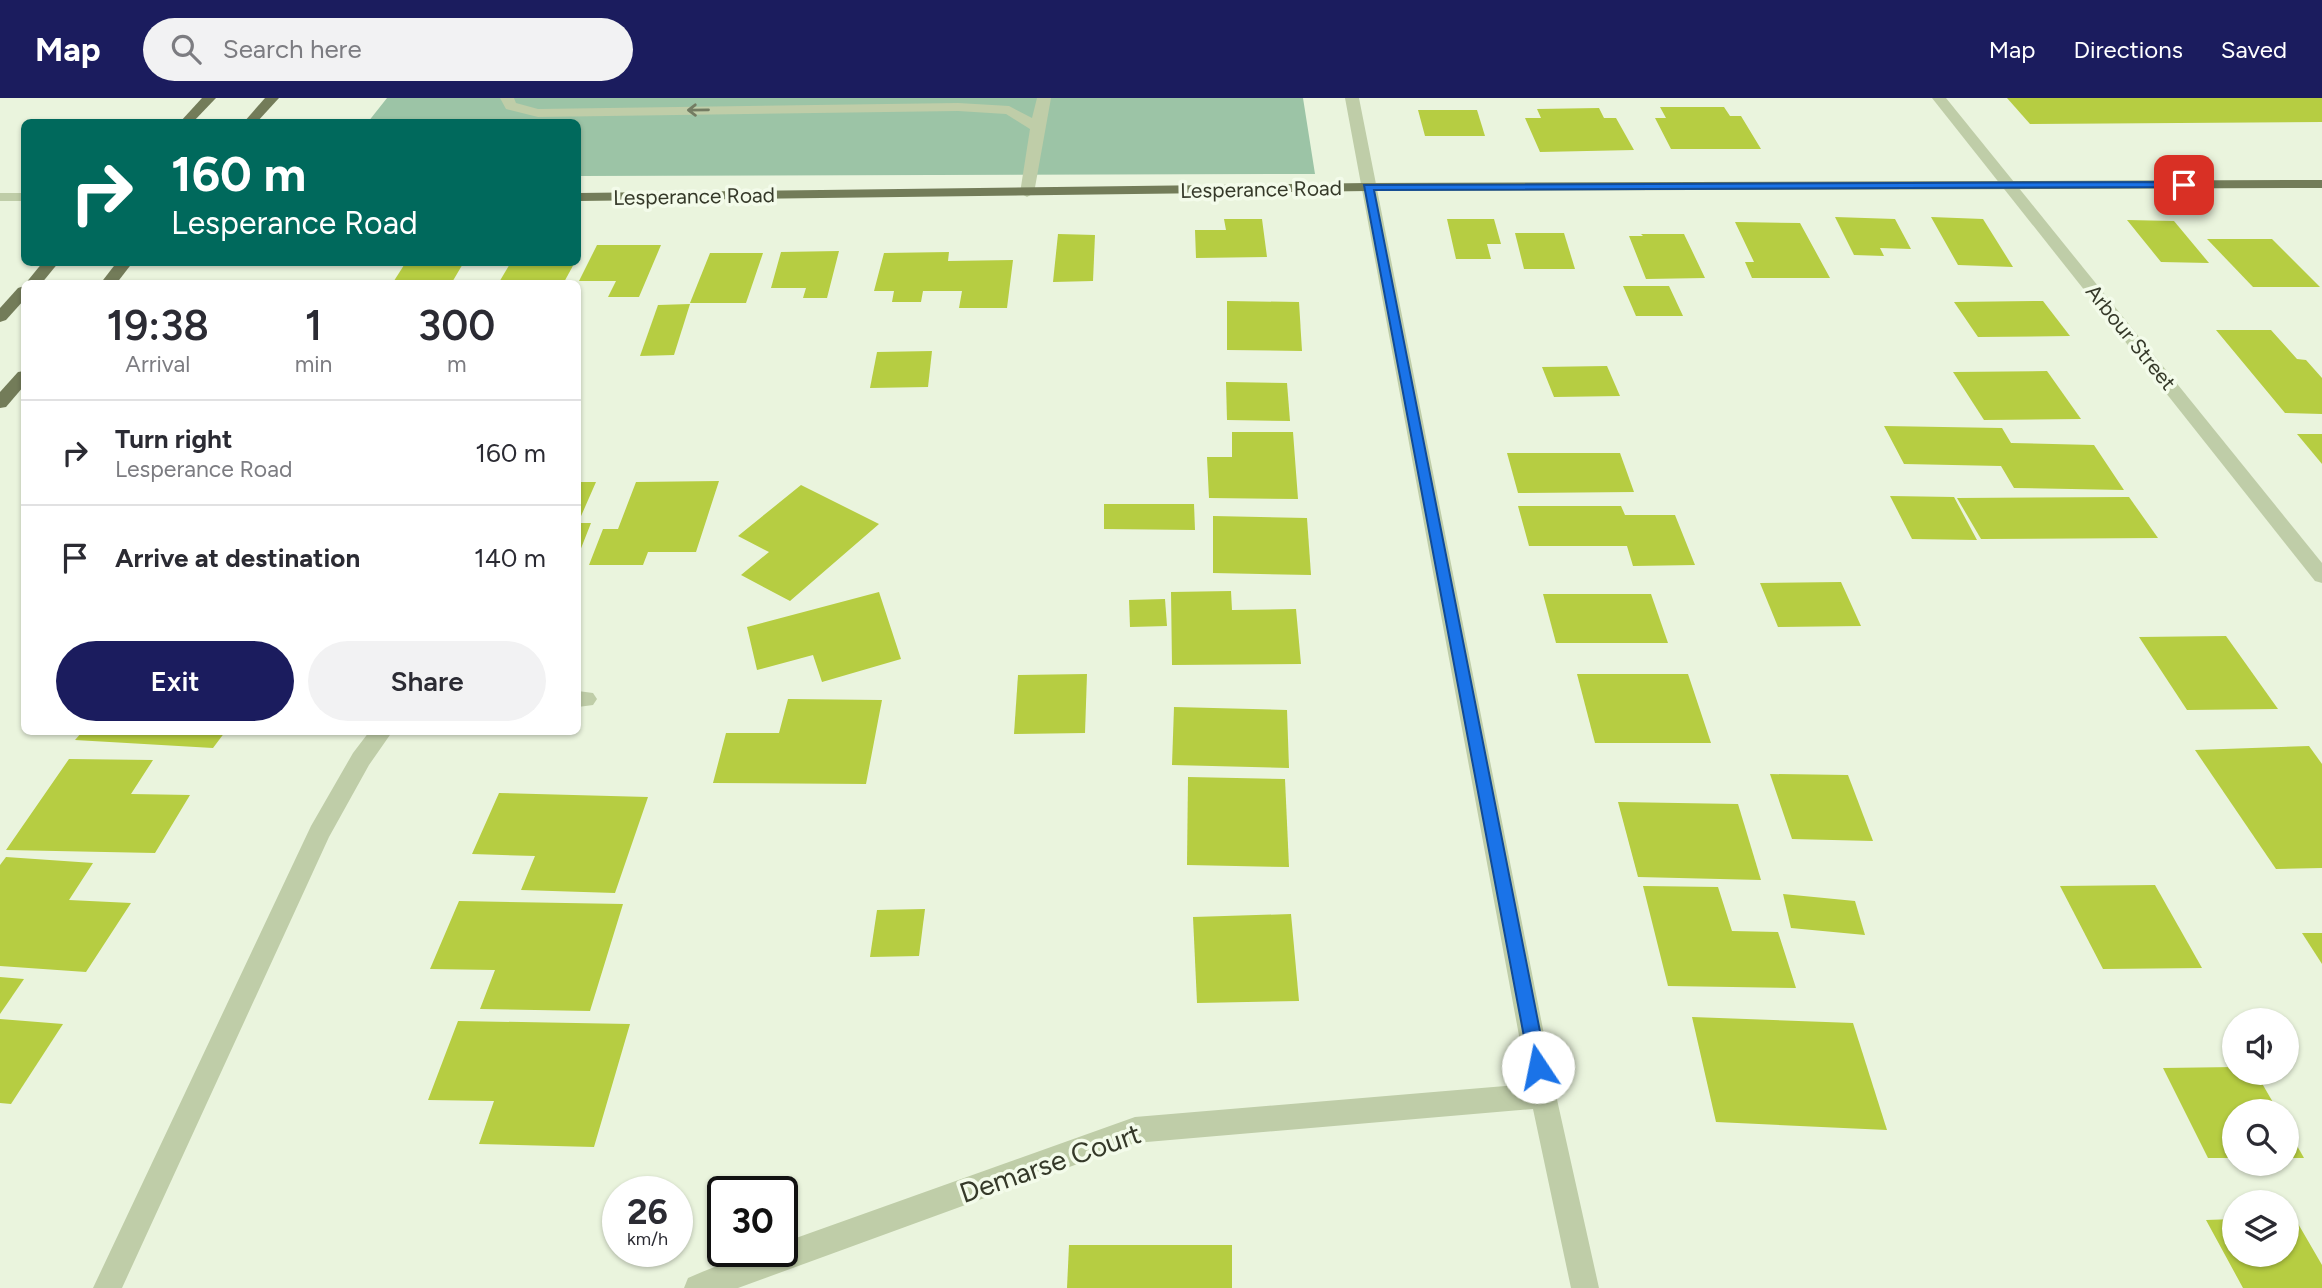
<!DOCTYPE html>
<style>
body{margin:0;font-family:Figtree,sans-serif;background:#f2f2f3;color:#2b2b33;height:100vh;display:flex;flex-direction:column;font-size:26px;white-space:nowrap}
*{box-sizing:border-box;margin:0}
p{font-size:23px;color:#7c7c81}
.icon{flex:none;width:38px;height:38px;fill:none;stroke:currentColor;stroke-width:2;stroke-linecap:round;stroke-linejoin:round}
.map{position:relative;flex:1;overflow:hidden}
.panel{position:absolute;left:21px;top:182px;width:560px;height:455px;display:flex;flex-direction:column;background:#fff;border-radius:10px;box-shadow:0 2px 5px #0004}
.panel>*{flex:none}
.top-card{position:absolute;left:21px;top:21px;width:560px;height:147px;border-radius:10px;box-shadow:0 2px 5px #0004;background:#00695c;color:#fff;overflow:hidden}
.buttons{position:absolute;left:2222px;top:910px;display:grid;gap:14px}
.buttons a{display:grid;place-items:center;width:77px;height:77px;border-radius:50%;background:#fff;box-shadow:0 2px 5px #0004;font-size:35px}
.speed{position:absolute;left:602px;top:1078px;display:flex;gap:14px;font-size:35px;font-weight:700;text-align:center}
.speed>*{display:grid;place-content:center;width:91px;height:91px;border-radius:50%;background:#fff;box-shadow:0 2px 5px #0004;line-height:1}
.speed small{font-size:18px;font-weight:400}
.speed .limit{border:4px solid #111;border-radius:10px;background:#fff;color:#111}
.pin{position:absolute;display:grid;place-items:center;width:60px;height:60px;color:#fff;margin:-30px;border-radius:14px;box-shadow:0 4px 10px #0006}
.me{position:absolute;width:77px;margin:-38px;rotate:349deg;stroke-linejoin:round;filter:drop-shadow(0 0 5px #0008)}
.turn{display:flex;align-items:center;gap:24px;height:147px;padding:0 35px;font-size:32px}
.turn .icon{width:91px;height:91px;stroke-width:2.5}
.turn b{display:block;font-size:49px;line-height:60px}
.eta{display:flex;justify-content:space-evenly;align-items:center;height:119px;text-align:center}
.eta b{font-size:42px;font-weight:600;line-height:49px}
.primary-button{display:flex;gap:14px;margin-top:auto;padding:14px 35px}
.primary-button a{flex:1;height:80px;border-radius:42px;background:#1b1c5e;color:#fff;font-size:28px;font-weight:600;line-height:80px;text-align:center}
.primary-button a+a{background:#f2f2f3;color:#2b2b33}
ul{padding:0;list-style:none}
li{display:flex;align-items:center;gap:21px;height:105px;padding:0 35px;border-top:2px solid #e1e1e2}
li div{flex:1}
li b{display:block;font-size:26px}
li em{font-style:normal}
header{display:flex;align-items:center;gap:42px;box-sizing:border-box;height:98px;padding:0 35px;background:#1b1c5e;color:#fff}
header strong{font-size:33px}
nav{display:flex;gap:38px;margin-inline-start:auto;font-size:24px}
.search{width:490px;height:63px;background:#f2f2f3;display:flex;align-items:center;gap:18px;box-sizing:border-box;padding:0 24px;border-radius:38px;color:#7c7c81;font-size:26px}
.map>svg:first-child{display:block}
.green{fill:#9cc4a6}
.building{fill:#b6cd42}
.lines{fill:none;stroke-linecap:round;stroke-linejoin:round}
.minor{fill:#bfcda8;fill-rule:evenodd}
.major{fill:#737c59;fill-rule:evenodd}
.oneway{stroke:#737c62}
.route{fill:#1a73e8;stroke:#114b97;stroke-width:2}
.labels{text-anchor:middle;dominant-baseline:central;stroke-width:7;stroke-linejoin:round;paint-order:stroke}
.far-street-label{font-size:21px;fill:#353929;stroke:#f3fbea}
.near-street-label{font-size:28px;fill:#353929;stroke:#f3fbea}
</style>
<header>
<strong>Map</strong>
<div class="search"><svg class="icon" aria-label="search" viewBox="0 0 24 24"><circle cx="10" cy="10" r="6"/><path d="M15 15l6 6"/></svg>Search here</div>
<nav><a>Map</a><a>Directions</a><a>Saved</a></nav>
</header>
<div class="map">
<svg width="2322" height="1190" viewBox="0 0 2322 1190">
<rect width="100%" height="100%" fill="#eaf4dd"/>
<path class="green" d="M 387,0 L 1303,0 L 1315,76 L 578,78 L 578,24 L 368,24 Z"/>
<g class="building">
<path d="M 2007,0 L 2322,0 L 2322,24 L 2030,26 Z"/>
<path d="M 1660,9 L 1724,9 L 1730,18 L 1741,18 L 1761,51 L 1671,51 L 1655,20 L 1666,20 Z"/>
<path d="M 1599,10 L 1604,20 L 1616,20 L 1634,52 L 1540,54 L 1525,20 L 1541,20 L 1537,11 Z"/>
<path d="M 1418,12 L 1477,12 L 1485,38 L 1425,38 Z"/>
<path d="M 1835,119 L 1895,121 L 1911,151 L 1880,150 L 1884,158 L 1854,157 Z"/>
<path d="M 1931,119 L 1983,121 L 2013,169 L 1958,167 Z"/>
<path d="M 1224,121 L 1262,121 L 1267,159 L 1196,160 L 1195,132 L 1226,132 Z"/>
<path d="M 1447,121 L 1494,121 L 1501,146 L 1487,146 L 1491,161 L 1456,161 Z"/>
<path d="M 2127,122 L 2174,123 L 2209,165 L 2161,164 Z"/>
<path d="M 1735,124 L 1800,125 L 1830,180 L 1752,180 L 1745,164 L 1754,164 Z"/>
<path d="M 1515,135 L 1564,135 L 1575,171 L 1524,171 Z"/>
<path d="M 1058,136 L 1095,137 L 1093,183 L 1053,184 Z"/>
<path d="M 1641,136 L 1684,136 L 1705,180 L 1646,181 L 1629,138 L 1643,138 Z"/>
<path d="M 2207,141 L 2272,141 L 2320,189 L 2253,189 Z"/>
<path d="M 597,147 L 661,147 L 639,199 L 608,199 L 616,183 L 579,183 Z"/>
<path d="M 839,153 L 827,200 L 803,200 L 806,190 L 771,190 L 781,154 Z"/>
<path d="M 949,154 L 948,163 L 1013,162 L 1007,210 L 959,210 L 962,193 L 923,193 L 921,204 L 892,204 L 894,193 L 874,193 L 884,155 Z"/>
<path d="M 710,155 L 763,155 L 746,205 L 690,205 Z"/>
<path d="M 406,164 L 464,164 L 451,186 L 392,186 Z"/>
<path d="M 511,164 L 575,164 L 563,186 L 498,186 Z"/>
<path d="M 1623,188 L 1669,188 L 1683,218 L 1636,218 Z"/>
<path d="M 1227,203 L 1299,204 L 1302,253 L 1227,252 Z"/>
<path d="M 2043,203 L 2070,238 L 1978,239 L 1954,204 Z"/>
<path d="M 690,206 L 674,257 L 640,258 L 658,207 Z"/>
<path d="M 2216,232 L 2271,232 L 2297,261 L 2306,262 L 2322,280 L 2322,316 L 2285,315 Z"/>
<path d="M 932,253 L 928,289 L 870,290 L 877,254 Z"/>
<path d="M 1607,268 L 1620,298 L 1554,299 L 1542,269 Z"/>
<path d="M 2047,273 L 2081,321 L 1984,322 L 1953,274 Z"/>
<path d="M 1226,284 L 1287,285 L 1290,323 L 1227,322 Z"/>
<path d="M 1884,328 L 2002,330 L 2011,345 L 2094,347 L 2124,392 L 2014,390 L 2001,368 L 1904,366 Z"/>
<path d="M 1232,334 L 1293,334 L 1298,401 L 1209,400 L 1207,359 L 1232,359 Z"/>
<path d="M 2297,336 L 2322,336 L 2322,366 Z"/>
<path d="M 1507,355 L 1620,355 L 1634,394 L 1518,395 Z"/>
<path d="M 719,383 L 696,454 L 648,454 L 643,467 L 589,467 L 603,431 L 618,431 L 636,384 Z"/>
<path d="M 578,384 L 596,384 L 578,425 L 591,425 L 578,458 Z"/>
<path d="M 801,387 L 879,426 L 790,503 L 741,477 L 769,454 L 738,438 Z"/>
<path d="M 1890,398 L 1954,399 L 1977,442 L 1912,441 Z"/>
<path d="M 2129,399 L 2158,440 L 1981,441 L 1957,400 Z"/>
<path d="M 1104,406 L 1194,406 L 1195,432 L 1104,431 Z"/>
<path d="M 1518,408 L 1621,408 L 1625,417 L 1675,417 L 1695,467 L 1633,468 L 1627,448 L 1529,448 Z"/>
<path d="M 1213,418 L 1307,420 L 1311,477 L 1213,475 Z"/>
<path d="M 1841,484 L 1861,528 L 1778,529 L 1760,485 Z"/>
<path d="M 1231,493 L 1232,512 L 1296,511 L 1301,566 L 1172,567 L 1171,494 Z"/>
<path d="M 879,494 L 901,561 L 822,584 L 813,557 L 757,572 L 747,529 Z"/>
<path d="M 1543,496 L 1651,496 L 1668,545 L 1556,545 Z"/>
<path d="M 1165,501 L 1167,528 L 1130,529 L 1129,502 Z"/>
<path d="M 2226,538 L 2278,611 L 2187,612 L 2139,539 Z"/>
<path d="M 1087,576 L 1085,635 L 1014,636 L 1018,577 Z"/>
<path d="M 1577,576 L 1688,576 L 1711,645 L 1595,645 Z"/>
<path d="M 788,601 L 882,602 L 866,686 L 713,685 L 726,635 L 779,635 Z"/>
<path d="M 1174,609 L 1287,612 L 1289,670 L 1172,667 Z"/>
<path d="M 82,634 L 225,634 L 213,650 L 75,642 Z"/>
<path d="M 2309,648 L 2322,666 L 2322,770 L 2276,771 L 2195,652 Z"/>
<path d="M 69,661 L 153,662 L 131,696 L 190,697 L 155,755 L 6,752 Z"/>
<path d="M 1770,676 L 1848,677 L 1873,743 L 1792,741 Z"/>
<path d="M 1188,679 L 1285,681 L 1289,769 L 1187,767 Z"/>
<path d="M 499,695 L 648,699 L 615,795 L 521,792 L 535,758 L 472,756 Z"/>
<path d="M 1618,704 L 1738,706 L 1761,782 L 1638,779 Z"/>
<path d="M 6,759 L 93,765 L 69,802 L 131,805 L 86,874 L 0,868 L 0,767 Z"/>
<path d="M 2155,787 L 2202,870 L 2103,871 L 2060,788 Z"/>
<path d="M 1643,788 L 1718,789 L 1732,833 L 1778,834 L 1796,890 L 1668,888 Z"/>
<path d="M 1783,796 L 1855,803 L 1865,837 L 1791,830 Z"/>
<path d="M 459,803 L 623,806 L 590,913 L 480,911 L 495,872 L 430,871 Z"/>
<path d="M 925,811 L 919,858 L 870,859 L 877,812 Z"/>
<path d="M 1291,816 L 1299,903 L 1197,905 L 1193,819 Z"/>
<path d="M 2302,835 L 2322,835 L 2322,866 Z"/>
<path d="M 0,879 L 24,881 L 0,916 Z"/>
<path d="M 1692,919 L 1853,925 L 1887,1032 L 1716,1024 Z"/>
<path d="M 0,921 L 63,926 L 11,1006 L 0,1005 Z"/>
<path d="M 458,923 L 630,926 L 594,1049 L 479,1046 L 494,1003 L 428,1002 Z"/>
<path d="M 2235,969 L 2235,975 L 2256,975 L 2278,1013 L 2235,1013 L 2235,1060 L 2208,1060 L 2163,970 Z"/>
<path d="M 2287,1030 L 2304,1060 L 2287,1060 Z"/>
<path d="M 2293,1117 L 2322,1167 L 2322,1190 L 2243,1190 L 2206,1122 L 2235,1121 L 2235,1157 L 2287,1157 L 2287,1118 Z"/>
<path d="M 1069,1147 L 1232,1147 L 1232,1190 L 1067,1190 Z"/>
</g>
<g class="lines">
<g class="minor">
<path d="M 500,0 L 514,0 L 516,5 L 538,11 L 958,5 L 1009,8 L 1032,20 L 1037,0 L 1051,0 L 1034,95 L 1027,99 L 1020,95 L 1030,31 L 1006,16 L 958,13 L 538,19 L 506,11 Z"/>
<path d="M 1345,0 L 1359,0 L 1556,997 L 1599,1190 L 1571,1190 L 1533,1011 L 1135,1045 L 738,1190 L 684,1190 L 688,1180 C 718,1167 750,1153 782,1153 L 782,1145 L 1135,1019 L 1528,986 Z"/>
<path d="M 1932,0 L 1946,0 L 2322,465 L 2322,485 L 2315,483 Z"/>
<rect x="0" y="95" width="24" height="8"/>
<path d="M 578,593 L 593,595 L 597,601 L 593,607 L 578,609 Z"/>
<path d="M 369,634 L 392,634 L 369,667 L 329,739 L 122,1190 L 93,1190 L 311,728 L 353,655 Z"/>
</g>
<g class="major">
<path d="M 202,0 L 216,0 L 193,24 L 180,24 Z"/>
<path d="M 265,0 L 279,0 L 257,24 L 244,24 Z"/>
<path d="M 2322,82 L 2322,90 L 1368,93 L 578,103 L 578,95 L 1368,85 Z"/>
<path d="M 43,164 L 59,164 L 41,186 L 25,186 Z"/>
<path d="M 117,164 L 133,164 L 116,186 L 100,186 Z"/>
<path d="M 24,188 L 24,202 L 6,222 L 0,224 L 0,210 L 18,190 Z"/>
<path d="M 24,273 L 24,288 L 6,309 L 0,310 L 0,294 L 18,274 Z"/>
</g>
</g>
<defs><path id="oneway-shaft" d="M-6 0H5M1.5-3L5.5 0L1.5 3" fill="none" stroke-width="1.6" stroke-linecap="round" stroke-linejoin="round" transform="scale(1.75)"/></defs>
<use class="oneway" href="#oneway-shaft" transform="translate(698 12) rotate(179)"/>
<path class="route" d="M 2184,84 L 2188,85 L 2188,89 L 1374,92 L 1547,969 L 1545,976 L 1538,979 L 1531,976 L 1364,87 Z"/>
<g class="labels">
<g class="far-street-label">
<text transform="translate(1261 91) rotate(-1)">Lesperance Road</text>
<text transform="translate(694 98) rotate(-1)">Lesperance Road</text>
<text transform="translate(2131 239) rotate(51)">Arbour Street</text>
</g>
<g class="near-street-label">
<text transform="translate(1050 1065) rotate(-19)">Demarse Court</text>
</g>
</g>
</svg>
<div class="buttons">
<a><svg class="icon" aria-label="sound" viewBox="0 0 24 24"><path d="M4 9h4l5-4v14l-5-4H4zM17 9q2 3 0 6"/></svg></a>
<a><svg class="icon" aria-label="search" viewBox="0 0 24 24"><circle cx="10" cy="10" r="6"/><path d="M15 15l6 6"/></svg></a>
<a><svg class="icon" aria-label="layers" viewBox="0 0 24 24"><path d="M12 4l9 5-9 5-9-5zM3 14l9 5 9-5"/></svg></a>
</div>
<div class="speed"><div>26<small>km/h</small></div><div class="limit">30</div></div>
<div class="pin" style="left:2184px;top:87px;background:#d93025"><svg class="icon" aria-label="arrive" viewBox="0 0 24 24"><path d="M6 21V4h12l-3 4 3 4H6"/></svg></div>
<svg class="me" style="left:1538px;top:969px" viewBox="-20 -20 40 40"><circle r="19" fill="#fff"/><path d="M0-13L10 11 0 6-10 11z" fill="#1a73e8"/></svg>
<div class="top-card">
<div class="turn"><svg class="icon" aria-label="right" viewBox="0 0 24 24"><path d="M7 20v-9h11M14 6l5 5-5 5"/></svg><div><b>160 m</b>Lesperance Road</div></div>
</div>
<section class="panel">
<div class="eta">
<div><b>19:38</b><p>Arrival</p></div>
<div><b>1</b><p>min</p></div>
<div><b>300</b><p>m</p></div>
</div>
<ul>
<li><svg class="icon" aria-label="right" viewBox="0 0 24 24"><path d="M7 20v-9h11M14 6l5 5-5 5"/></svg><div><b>Turn right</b><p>Lesperance Road</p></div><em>160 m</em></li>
<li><svg class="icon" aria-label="arrive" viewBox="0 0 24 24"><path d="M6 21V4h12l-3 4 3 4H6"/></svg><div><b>Arrive at destination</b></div><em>140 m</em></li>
</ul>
<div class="primary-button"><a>Exit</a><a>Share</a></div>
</section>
</div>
